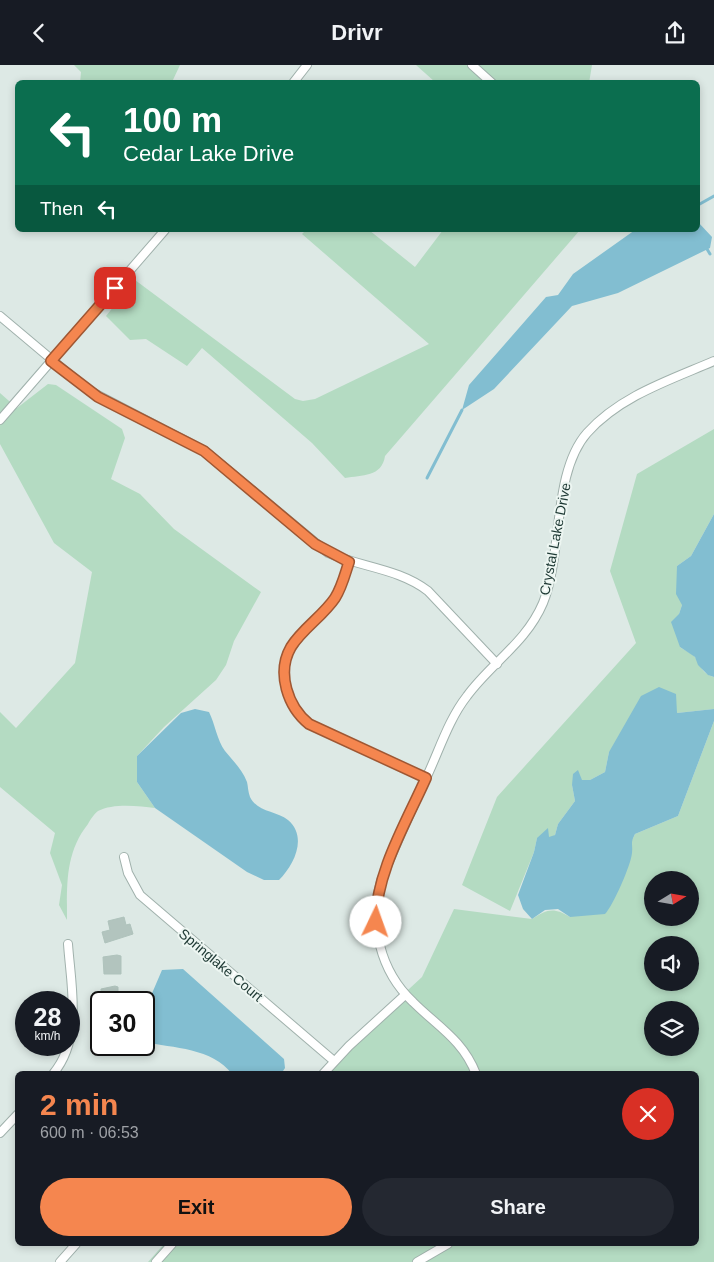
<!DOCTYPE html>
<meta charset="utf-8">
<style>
body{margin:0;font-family:Helvetica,sans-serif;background:#242831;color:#f1f3f6;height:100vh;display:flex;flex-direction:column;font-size:19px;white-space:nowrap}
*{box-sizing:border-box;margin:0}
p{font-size:16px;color:#9ea1a6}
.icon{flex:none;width:28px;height:28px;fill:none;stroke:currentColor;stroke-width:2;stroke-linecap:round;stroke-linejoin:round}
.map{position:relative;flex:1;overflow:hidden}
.panel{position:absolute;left:15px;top:1006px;width:684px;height:175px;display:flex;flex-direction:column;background:#171b24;border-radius:8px;box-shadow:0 2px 8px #0003}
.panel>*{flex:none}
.top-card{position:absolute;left:15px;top:15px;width:685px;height:152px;border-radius:8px;box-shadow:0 2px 8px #0003;background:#0b6e4f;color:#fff;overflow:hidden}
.needle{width:32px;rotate:79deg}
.buttons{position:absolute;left:644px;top:806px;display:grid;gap:10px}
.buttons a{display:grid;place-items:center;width:55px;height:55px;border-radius:50%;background:#171b24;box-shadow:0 2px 8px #0003;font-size:25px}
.speed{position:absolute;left:15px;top:926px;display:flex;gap:10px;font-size:25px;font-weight:700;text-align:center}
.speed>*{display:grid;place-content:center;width:65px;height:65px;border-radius:50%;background:#171b24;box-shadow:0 2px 8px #0003;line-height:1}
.speed small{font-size:12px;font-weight:400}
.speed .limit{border:2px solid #111;border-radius:8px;background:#fff;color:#111}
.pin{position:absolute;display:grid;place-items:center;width:42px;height:42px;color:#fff;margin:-21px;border-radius:10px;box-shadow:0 2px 8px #0006}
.me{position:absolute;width:55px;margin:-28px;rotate:3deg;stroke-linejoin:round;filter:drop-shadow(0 0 4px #0008)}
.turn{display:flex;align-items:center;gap:18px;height:105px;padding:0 25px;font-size:22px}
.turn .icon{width:65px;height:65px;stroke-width:2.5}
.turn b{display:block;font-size:35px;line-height:42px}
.then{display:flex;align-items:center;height:48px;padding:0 25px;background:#0003;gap:10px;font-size:19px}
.round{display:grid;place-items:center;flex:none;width:52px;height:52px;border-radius:26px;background:#242831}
.head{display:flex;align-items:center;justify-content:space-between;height:85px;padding:0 25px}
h1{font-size:30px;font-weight:800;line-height:38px;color:#f5864f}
.primary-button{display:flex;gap:10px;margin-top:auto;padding:10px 25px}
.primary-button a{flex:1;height:58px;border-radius:30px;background:#f5864f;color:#111;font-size:20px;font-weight:800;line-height:58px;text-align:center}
.primary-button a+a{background:#242831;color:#f1f3f6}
header{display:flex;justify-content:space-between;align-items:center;height:65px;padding:0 25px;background:#171b24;font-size:22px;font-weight:800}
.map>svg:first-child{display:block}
.green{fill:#b4dbc2;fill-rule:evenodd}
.water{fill:#82bed1}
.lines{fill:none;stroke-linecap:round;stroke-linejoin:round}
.stream{stroke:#82bed1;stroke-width:3}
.building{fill:#b2c4be;stroke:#afc3bc}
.minor-casing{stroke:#a0b1ac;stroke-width:10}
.minor{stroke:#fff;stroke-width:8}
.route-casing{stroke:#9f5733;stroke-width:12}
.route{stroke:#f5864f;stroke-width:9}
.labels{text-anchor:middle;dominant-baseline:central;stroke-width:4;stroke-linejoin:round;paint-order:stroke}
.street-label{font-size:14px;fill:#1e3934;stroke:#edf6f2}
</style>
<header><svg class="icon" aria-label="back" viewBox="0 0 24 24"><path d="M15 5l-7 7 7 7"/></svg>Drivr<svg class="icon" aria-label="share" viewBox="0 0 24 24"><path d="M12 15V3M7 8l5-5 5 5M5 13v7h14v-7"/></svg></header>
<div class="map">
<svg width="714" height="1197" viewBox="0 0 714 1197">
<rect width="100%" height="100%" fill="#dde9e5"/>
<g class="green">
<path d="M 74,0 L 180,0 L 172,17 L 80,18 L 81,7 Z"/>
<path d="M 416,0 L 592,0 L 589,18 L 435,17 Z"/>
<path d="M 306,165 L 369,165 L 415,202 L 443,165 L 580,165 L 385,391 C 382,412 362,410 345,413 L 312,378 L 202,283 L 187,301 L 146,274 L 130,275 L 106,251 L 135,215 L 295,334 L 303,336 L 315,334 L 429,279 L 302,169 Z"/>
<path d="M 48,319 L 56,320 L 122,364 L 125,373 L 111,414 L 140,429 L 174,464 L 261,527 L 234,576 L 226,600 L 216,615 L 164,662 L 137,691 L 137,717 L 155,743 C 139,741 113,738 98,746 C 94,749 90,755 88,759 C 65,788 67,820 67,855 L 59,840 L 62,820 L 50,788 L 55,768 L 0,722 L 0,647 L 16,663 L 75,598 L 92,507 L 54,478 L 0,379 L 0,328 L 17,343 Z"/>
<path d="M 714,364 L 714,449 L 691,491 L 677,501 L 682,540 L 679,549 L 680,582 C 684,585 691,588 694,591 C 702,600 700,608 714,612 L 714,644 L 677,648 L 609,687 L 605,707 L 590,715 L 574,717 L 572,720 L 575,736 L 558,759 L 555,770 L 551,773 L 537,773 L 534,787 L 510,846 L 462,820 L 497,732 L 636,578 L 610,506 L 637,409 Z"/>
<path d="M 714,656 L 714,1197 L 148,1197 L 164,1179 L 696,1179 L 696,1009 L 317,1009 L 422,912 L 454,844 L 532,854 C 547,844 554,842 570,852 L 630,779 L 635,769 L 678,751 ZM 652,815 L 690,815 L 690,852 L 652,852 ZM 652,880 L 690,880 L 690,918 L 652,918 ZM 652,945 L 690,945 L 690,982 L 652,982 Z"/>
</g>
<g class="water">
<path d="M 698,157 L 712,172 L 710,183 L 618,228 L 572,241 L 494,324 L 462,345 L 469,320 L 546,232 L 558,230 L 573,209 L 635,165 L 698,165 Z"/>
<path d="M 714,449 L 714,612 L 708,610 L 698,600 L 695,592 L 680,582 L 671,557 L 679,549 L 682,540 L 676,529 L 677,501 L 691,491 Z"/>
<path d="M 659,622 L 676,629 L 677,648 L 714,644 L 714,656 L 678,751 L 635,769 C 630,779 633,778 632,788 C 631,800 613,841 605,849 L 570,852 L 558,844 L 545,845 L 532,854 L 523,844 L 518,830 L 534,787 L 537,773 L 548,763 L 549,772 L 555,770 L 558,759 L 575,736 L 572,720 L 573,709 L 578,705 L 582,715 L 590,715 L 605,707 L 609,687 L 641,631 Z"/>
<path d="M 195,644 L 209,647 C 215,659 217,675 225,686 C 233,696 242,704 247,717 C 248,721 248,727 250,732 C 257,747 276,746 288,755 C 308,772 294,800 279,815 L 264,815 L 247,807 L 155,743 L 137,717 L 137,691 L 181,648 Z"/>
<path d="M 183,904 L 284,994 L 285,1003 L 281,1009 L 232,1009 C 213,983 173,983 144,977 L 144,947 L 162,905 Z"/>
</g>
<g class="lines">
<g class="stream">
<path d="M 698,140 L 714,131"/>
<path d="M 707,184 L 710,189"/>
<path d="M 427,413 L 462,345"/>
</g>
</g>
<g class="building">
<path d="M 124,852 L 126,860 L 130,859 L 133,869 L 105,878 L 102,867 L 110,865 L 108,856 Z"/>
<path d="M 117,890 L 121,891 L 121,909 L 104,909 L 103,892 Z"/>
<path d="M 115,921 L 118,922 L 118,931 L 123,931 L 123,938 L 101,938 L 101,944 L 94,944 L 94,933 L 101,933 L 101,924 Z"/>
<path d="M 99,961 L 101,962 L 101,980 L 110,980 L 109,987 L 92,985 Z"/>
</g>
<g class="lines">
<defs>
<g id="minor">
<path d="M 472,0 L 492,18"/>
<path d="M 293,18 L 307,0"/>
<path d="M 0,251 L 88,325 L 205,386 L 328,488 C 361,502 400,504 428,526 L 497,599"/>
<path d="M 0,355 L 165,165"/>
<path d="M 349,497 C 345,509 342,522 335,533 C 323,551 302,564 291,583 C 276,608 288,642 309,659 L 426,713"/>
<path d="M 124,792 L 128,808 L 140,830 L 334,996"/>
<path d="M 53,1009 C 83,973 71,922 68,879"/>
<path d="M 323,1009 L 349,981 L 405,930"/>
<path d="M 476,1009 C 463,975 437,961 413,937 C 380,906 369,859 381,816 C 395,780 412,745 428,709 C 440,683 449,654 467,631 C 491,598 526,578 543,538 C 563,489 552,408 587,368 C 620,331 670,315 714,296"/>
<path d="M 0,1068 L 18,1049"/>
<path d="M 60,1197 L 76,1179"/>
<path d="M 156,1197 L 172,1179"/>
<path d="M 417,1197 L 448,1179"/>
</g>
</defs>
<use href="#minor" class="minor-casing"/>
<use href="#minor" class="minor"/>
</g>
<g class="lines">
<defs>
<path id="route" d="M 115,223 L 51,296 L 98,332 L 204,386 L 315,479 L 349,497 C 345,509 342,522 335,533 C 323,551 302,564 291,582 C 276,608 288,642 309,659 L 426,713 C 407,756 375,809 376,857"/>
</defs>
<use href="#route" class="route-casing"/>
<use href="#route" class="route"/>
</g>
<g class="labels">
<g class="street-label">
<text transform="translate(555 474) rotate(-79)">Crystal Lake Drive</text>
<text transform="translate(221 900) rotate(40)">Springlake Court</text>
</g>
</g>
</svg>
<div class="buttons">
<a><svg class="needle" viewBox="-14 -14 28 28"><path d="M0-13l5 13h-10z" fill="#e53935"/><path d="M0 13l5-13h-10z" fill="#9ea1a6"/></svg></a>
<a><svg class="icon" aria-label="sound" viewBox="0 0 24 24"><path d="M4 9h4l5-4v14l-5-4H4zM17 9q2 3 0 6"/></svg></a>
<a><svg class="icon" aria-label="layers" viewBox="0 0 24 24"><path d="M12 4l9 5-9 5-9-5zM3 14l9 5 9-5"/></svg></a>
</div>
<div class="speed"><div>28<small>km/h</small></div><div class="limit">30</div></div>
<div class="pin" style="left:115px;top:223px;background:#d93025"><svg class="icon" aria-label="arrive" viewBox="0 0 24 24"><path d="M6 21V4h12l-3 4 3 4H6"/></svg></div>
<svg class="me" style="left:376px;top:857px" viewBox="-20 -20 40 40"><circle r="19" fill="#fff"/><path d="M0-13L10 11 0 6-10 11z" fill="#f5864f"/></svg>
<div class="top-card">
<div class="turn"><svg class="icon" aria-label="left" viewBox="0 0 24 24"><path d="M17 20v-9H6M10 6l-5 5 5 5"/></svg><div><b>100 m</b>Cedar Lake Drive</div></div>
<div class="then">Then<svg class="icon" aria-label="left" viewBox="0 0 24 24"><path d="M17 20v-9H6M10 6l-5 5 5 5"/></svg></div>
</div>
<section class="panel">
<div class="head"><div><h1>2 min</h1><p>600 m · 06:53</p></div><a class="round" style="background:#d93025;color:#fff"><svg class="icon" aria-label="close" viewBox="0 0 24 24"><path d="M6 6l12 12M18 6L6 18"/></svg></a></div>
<div class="primary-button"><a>Exit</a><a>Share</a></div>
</section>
</div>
